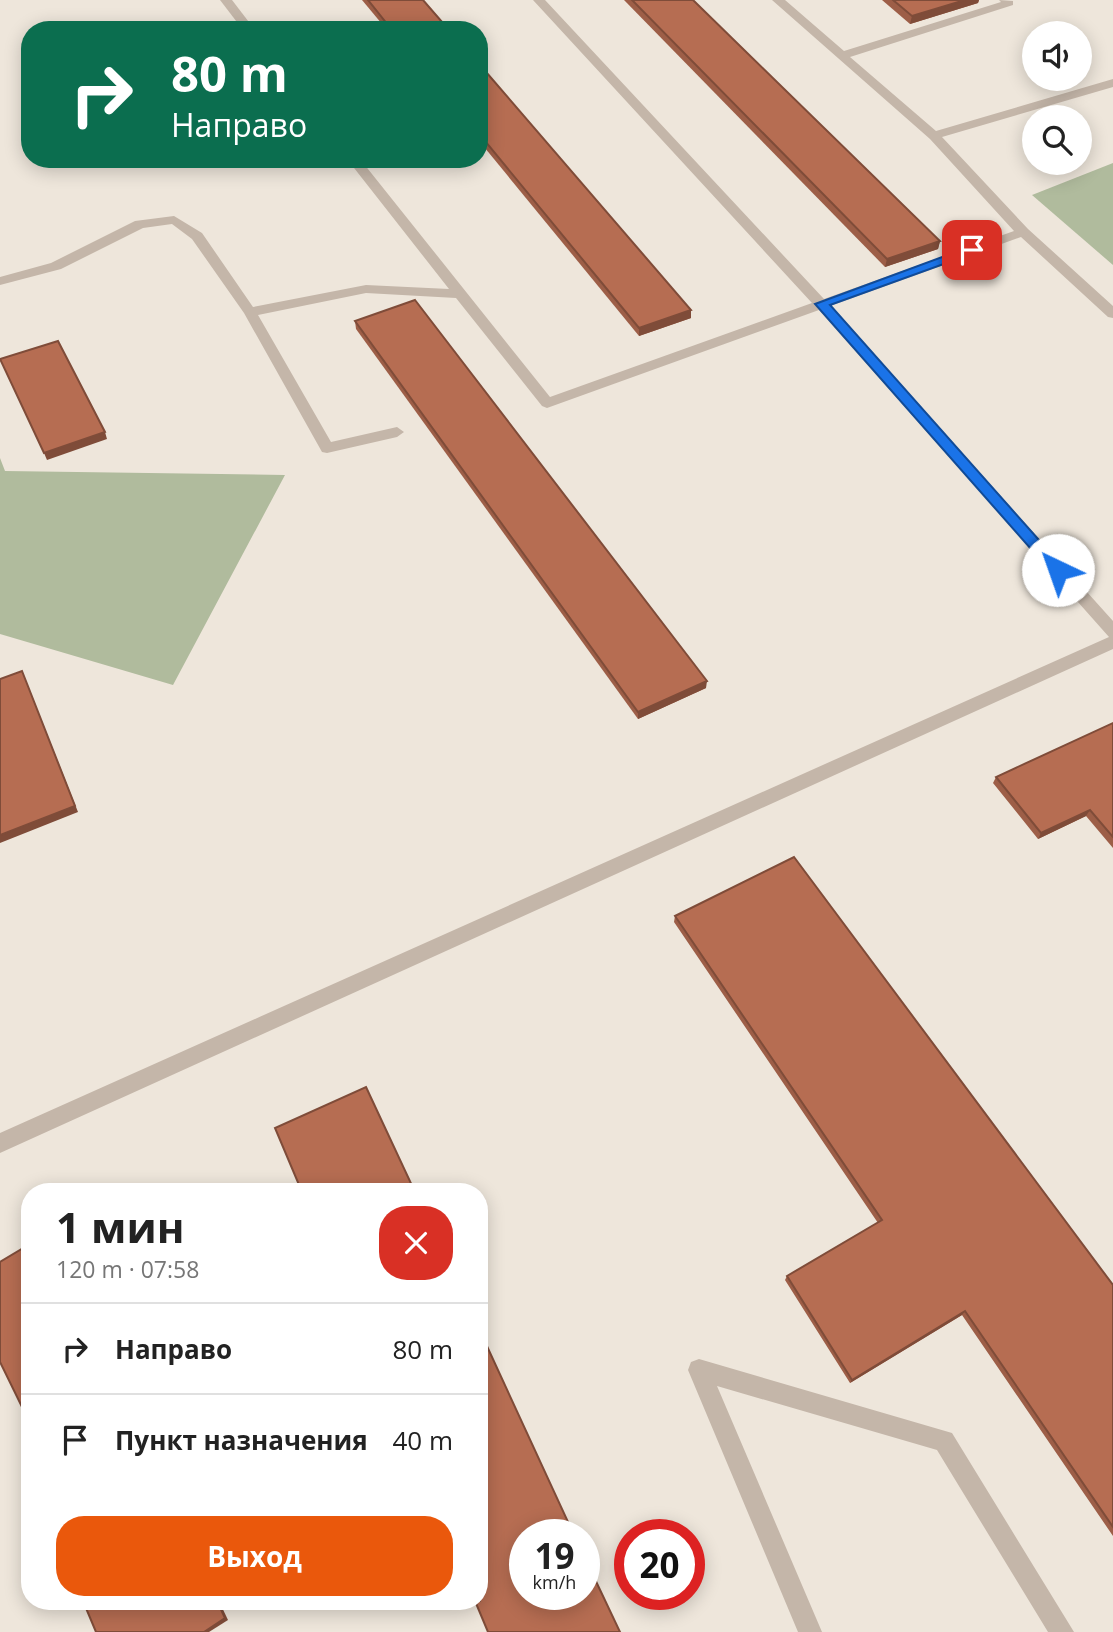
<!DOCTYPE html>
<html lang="ru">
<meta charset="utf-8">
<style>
body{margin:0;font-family:"Open Sans",sans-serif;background:#f6f6f6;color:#222;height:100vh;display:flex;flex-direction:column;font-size:26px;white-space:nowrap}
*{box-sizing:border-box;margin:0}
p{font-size:23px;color:#767676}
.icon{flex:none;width:38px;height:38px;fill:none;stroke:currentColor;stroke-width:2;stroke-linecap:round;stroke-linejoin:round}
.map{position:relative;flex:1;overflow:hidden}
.side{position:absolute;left:21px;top:1183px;width:467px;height:427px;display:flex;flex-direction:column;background:#fff;border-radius:28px;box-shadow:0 4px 18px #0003}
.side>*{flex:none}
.hud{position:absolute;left:21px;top:21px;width:467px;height:147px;border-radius:28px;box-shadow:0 4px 18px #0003;background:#0b6e4f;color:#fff;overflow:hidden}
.buttons{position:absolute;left:1022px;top:21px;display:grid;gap:14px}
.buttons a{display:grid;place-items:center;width:70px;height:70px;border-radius:50%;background:#fff;box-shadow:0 4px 18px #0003;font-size:35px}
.speed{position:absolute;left:509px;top:1519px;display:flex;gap:14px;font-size:35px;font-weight:700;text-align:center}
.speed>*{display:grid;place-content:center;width:91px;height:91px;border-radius:50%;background:#fff;box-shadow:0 4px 18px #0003;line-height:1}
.speed small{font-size:18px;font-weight:400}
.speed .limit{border:10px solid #d22;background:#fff;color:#111}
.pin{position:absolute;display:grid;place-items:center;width:60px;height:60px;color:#fff;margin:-30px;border-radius:14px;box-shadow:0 4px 10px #0006}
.me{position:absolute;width:77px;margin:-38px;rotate:318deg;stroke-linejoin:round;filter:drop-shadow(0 0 5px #0008)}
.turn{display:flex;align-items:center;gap:24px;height:147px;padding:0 35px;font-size:32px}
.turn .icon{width:91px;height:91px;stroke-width:2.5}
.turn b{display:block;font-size:49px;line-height:60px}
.round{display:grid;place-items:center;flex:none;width:74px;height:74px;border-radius:28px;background:#f6f6f6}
.headline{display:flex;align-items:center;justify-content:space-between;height:119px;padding:0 35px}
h1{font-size:42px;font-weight:700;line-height:52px}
.button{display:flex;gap:14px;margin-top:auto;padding:14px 35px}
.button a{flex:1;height:80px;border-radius:28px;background:#ea580c;color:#fff;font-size:28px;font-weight:700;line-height:80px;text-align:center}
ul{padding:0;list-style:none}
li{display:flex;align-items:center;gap:21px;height:91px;padding:0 35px;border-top:2px solid #e0e0e0}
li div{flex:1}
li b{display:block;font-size:26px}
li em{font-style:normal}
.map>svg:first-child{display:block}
.green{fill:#b0bb9d}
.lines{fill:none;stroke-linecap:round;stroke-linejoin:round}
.lane{fill:#c4b6a9;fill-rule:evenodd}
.wall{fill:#9d5e47}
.shaded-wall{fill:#7f4c39}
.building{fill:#b66d52;stroke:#7f4c39;stroke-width:2}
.route{fill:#1a73e8;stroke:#114b97;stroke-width:2}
</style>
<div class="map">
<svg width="1113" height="1632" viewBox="0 0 1113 1632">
<rect width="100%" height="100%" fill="#eee6db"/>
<g class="green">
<path d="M 1113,163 L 1113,265 L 1032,195 Z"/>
<path d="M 0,458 L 5,471 L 285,475 L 173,685 L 0,634 Z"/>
</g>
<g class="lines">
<g class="lane">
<path d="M 220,0 L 232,0 L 255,30 L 243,30 Z"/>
<path d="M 533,0 L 545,0 L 824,299 L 1014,231 L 930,139 L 772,0 L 785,0 L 844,51 L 1001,2 L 999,0 L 1013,1 L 1013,5 L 850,57 L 936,131 L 1113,79 L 1113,87 L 942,137 L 1028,229 L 1113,306 L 1113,318 L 1108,317 L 1021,237 L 830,306 L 1113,621 L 1113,649 L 0,1153 L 0,1133 L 1109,637 L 819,310 L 547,408 L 542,406 L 456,298 L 366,293 L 258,315 L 331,442 L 397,427 L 404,432 L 397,437 L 327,453 L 322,452 L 244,313 L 192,239 L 172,224 L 143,228 L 61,269 L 0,285 L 0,277 L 51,263 L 135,221 L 174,216 L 202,233 L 253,307 L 366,285 L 449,289 L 347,159 L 360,159 L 550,397 L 812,303 Z"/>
<path d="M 699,1359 L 952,1433 L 1074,1632 L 1048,1632 L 937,1450 L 717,1386 L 822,1632 L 798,1632 L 688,1370 L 691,1362 Z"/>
</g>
</g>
<g class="wall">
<path d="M 362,0 L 423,0 L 449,30 L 387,30 Z"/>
<path d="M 624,0 L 693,0 L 940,241 L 938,249 L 885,267 Z"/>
<path d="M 882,0 L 979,0 L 978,3 L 910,24 Z"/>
<path d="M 480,65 L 691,318 L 639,336 L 480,142 Z"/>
<path d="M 355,321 L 706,688 L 638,719 L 356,329 Z"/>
<path d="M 1113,723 L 1113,848 L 1086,816 L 1038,839 L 993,783 L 996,777 Z"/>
<path d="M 675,916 L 1113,1285 L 1113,1536 L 962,1315 L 850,1383 L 785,1280 L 787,1276 L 878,1223 L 674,922 Z"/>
</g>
<g class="shaded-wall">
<path d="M 965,0 L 979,0 L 978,3 L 910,24 L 912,16 Z"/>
<path d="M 940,241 L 938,249 L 885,267 L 887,259 Z"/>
<path d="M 691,310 L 691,318 L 639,336 L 639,328 Z"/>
<path d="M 105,432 L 107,439 L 47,460 L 44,453 Z"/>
<path d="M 22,671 L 78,812 L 0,843 L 0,835 Z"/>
<path d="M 707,681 L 706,688 L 638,719 L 638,712 Z"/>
<path d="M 1090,810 L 1086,816 L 1038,839 L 1041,833 Z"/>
<path d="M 965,1311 L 962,1315 L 850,1383 L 852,1380 Z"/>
<path d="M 30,1407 L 30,1415 L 24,1411 Z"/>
<path d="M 217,1601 L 219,1601 L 228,1620 L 209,1632 L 204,1632 Z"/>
</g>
<g class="building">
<path d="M 368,0 L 423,0 L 449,30 L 392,30 Z"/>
<path d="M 632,0 L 693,0 L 940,241 L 887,259 Z"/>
<path d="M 893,0 L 965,0 L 912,16 Z"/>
<path d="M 480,65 L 691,310 L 639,328 L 480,135 Z"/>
<path d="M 415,300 L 707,681 L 638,712 L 355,321 Z"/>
<path d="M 58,341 L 105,432 L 44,453 L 0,359 Z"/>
<path d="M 22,671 L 75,806 L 0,835 L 0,679 Z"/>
<path d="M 1113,723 L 1113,837 L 1090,810 L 1041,833 L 996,777 Z"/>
<path d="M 794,857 L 1113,1285 L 1113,1527 L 965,1311 L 852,1380 L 787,1276 L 882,1220 L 675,916 Z"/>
<path d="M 366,1087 L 415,1192 L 302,1192 L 275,1128 Z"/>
<path d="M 30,1244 L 30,1407 L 24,1411 L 0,1362 L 0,1262 Z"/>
<path d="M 480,1331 L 574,1535 L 525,1535 L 525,1594 L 584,1594 L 584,1556 L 620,1632 L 488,1632 L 475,1601 L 480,1601 Z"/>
<path d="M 83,1601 L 217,1601 L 225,1618 L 204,1632 L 96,1632 Z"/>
</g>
<path class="route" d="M 972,246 L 978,250 L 977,252 L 830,305 L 1063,567 L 1063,574 L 1053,574 L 815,304 Z"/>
</svg>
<div class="buttons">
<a><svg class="icon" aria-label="sound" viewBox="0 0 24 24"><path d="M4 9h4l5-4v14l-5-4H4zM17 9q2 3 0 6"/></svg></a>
<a><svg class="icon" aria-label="search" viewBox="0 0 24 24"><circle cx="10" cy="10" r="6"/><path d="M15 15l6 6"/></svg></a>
</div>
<div class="speed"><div>19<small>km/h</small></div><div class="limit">20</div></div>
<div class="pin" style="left:972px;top:250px;background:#d93025"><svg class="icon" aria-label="arrive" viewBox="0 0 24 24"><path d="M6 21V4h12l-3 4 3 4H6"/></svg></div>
<svg class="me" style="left:1058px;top:570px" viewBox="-20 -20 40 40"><circle r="19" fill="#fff"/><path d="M0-13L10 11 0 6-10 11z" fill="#1a73e8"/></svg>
<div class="hud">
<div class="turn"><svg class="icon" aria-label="right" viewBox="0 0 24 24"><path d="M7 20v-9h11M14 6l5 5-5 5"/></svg><div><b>80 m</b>Направо</div></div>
</div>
<section class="side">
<div class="headline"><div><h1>1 мин</h1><p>120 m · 07:58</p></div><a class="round" style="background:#d93025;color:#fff"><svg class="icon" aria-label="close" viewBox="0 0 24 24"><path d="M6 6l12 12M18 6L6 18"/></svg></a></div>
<ul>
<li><svg class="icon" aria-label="right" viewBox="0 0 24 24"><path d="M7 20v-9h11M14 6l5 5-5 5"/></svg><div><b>Направо</b></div><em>80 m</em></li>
<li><svg class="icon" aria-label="arrive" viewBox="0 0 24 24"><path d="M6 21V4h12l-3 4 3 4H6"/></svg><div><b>Пункт назначения</b></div><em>40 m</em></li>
</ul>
<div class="button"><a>Выход</a></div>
</section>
</div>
